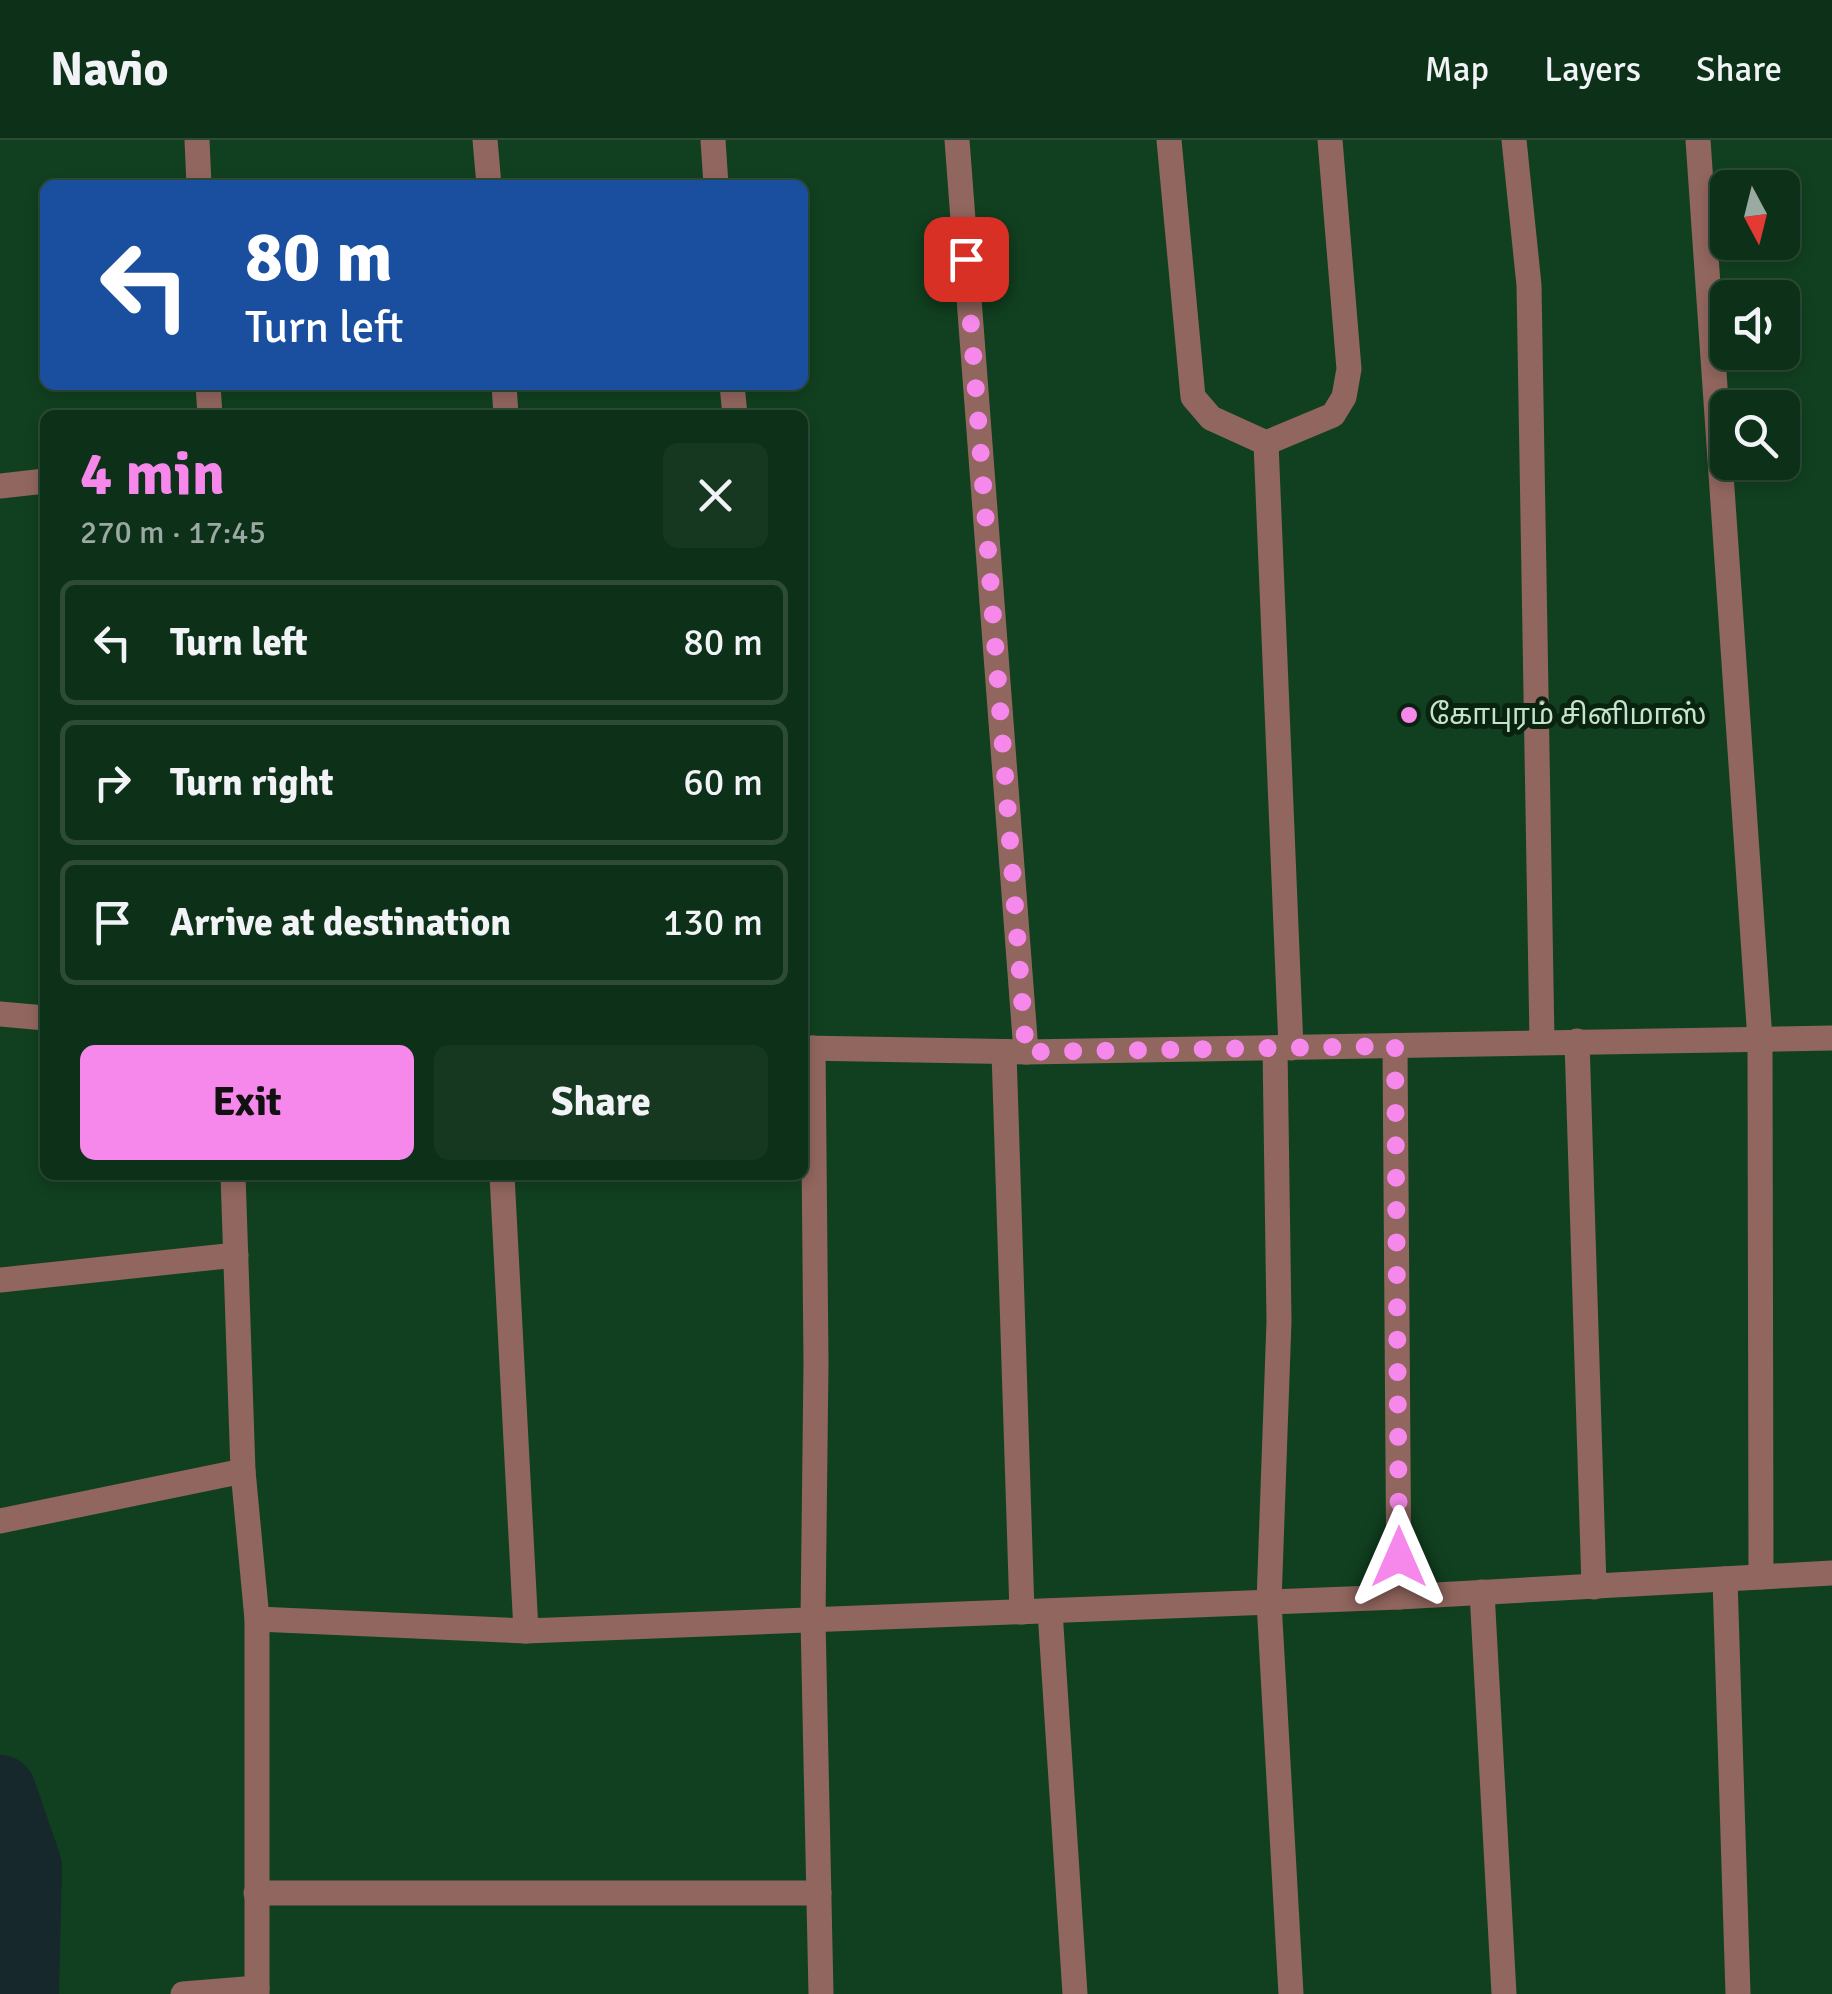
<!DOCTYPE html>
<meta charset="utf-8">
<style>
body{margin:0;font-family:Signika,"Noto Sans Tamil",sans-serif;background:#163821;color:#f1f3f6;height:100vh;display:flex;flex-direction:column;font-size:38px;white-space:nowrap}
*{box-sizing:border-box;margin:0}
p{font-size:32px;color:#9aa9a2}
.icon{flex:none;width:55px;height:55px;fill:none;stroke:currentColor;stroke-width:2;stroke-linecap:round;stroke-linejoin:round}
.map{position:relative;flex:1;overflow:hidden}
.sheet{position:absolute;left:40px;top:270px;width:768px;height:770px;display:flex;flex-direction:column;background:#0d3018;border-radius:15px;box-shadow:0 5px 15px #0003,0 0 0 2px #2d4b37}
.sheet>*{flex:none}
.top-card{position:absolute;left:40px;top:40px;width:768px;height:210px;border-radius:15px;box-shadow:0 5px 15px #0003,0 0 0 2px #2d4b37;background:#1a4fa0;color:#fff;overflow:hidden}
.needle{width:65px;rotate:173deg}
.fabs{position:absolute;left:1710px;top:30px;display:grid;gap:20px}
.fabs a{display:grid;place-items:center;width:90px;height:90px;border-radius:15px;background:#0d3018;box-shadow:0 5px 15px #0003,0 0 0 2px #2d4b37;font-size:50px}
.pin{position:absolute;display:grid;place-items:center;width:85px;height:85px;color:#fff;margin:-42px;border-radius:20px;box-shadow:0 5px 15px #0006}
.me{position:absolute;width:110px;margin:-55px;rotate:0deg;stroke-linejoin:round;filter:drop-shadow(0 0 8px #0008)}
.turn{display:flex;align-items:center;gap:35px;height:210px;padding:0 40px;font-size:45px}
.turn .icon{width:130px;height:130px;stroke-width:2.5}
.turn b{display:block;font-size:70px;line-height:85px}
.round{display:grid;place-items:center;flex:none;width:105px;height:105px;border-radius:15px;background:#163821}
.summary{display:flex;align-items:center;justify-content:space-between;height:170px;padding:0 40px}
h1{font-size:60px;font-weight:700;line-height:75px;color:#f688ec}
.button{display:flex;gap:20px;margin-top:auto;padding:20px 40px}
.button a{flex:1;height:115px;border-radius:15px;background:#f688ec;color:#111;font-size:40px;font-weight:700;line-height:115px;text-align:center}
.button a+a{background:#163821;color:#f1f3f6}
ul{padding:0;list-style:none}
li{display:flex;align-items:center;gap:30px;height:125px;margin:0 20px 15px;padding:0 20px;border:5px solid #2d4b37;border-radius:15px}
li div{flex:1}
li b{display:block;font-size:38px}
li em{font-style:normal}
header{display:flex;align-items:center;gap:60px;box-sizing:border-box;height:140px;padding:0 50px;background:#0d3018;border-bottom:2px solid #2d4b37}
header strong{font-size:48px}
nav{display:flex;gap:55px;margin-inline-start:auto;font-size:35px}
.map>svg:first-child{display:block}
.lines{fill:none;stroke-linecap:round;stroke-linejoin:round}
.river{stroke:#16282c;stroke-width:72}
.minor{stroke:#91665e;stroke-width:25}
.route{stroke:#f688ec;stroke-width:18;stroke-dasharray:0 32.4}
.poi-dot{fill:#f688ec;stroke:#0a2311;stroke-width:4}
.labels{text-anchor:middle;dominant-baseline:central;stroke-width:10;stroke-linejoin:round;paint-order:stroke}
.poi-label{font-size:28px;fill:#c6e4cb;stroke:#0a2311;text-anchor:start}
</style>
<header>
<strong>Navio</strong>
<nav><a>Map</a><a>Layers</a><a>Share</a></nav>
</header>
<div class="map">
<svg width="1832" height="1854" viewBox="0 0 1832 1854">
<rect width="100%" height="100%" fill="#114020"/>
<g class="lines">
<path class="river" d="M 0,1651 L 26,1726 L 23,1854"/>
<g class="minor">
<path d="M 197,0 L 199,45"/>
<path d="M 485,0 L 489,45"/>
<path d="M 713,0 L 716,45"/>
<path d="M 957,0 L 1026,912"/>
<path d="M 1169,0 L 1193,257 L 1211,278 L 1266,303 L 1333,275 L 1344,257 L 1349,229 L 1330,0"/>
<path d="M 1514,0 L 1529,145 L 1542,902"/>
<path d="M 1698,0 L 1760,900 L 1761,1437"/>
<path d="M 208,245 L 210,275"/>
<path d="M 504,245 L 506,275"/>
<path d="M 732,245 L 735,275"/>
<path d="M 1266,303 L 1291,908"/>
<path d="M 0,346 L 45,341"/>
<path d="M 0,874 L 45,878"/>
<path d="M 1577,901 L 1594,1447"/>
<path d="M 1395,906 L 1399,1457"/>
<path d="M 802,908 L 1026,912 L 1832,898"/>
<path d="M 813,908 L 816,1223 L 813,1480 L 821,1854"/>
<path d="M 1275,908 L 1279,1181 L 1269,1462 L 1291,1854"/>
<path d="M 1004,912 L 1022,1472"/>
<path d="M 233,1035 L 243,1331 L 257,1479 L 257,1854"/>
<path d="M 502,1035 L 526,1491"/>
<path d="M 0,1140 L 236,1115"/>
<path d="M 0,1381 L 243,1331"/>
<path d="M 1725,1439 L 1738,1854"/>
<path d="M 1482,1452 L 1504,1854"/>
<path d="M 1050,1471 L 1075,1854"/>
<path d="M 257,1479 L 526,1491 L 1399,1457 L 1832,1433"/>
<path d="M 256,1753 L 819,1753"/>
<path d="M 183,1854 L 257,1848"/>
</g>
</g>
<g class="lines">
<path class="route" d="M 966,119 L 1026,912 L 1395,906 L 1399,1417"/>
</g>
<circle class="poi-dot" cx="1409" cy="575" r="10"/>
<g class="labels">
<g class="poi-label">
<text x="1429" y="575">கோபுரம் சினிமாஸ்</text>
</g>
</g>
</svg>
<div class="fabs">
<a><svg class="needle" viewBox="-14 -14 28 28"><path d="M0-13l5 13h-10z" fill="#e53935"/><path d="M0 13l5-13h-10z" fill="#9aa9a2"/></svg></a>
<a><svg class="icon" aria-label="sound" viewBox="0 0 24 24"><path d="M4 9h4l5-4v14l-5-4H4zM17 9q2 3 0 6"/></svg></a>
<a><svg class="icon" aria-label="search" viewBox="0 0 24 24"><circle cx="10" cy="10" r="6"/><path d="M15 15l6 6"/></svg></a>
</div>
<div class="pin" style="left:966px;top:119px;background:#d93025"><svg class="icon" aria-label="arrive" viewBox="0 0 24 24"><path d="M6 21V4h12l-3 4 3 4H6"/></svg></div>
<svg class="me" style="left:1399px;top:1417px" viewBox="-20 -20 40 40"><path d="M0-17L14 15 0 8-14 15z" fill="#f688ec" stroke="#fff" stroke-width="4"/></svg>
<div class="top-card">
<div class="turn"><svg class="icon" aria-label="left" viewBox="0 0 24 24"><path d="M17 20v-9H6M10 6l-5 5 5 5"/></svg><div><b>80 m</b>Turn left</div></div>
</div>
<section class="sheet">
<div class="summary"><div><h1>4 min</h1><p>270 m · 17:45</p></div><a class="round"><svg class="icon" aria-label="close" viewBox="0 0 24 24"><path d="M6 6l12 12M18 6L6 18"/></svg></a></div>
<ul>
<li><svg class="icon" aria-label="left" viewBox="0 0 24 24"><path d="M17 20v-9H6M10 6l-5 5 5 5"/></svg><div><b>Turn left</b></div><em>80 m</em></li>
<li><svg class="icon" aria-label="right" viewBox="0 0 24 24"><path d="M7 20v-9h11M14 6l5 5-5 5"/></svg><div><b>Turn right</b></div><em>60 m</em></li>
<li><svg class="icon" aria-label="arrive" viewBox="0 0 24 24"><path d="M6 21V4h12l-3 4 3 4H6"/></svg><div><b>Arrive at destination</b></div><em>130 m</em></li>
</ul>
<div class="button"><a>Exit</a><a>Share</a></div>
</section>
</div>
